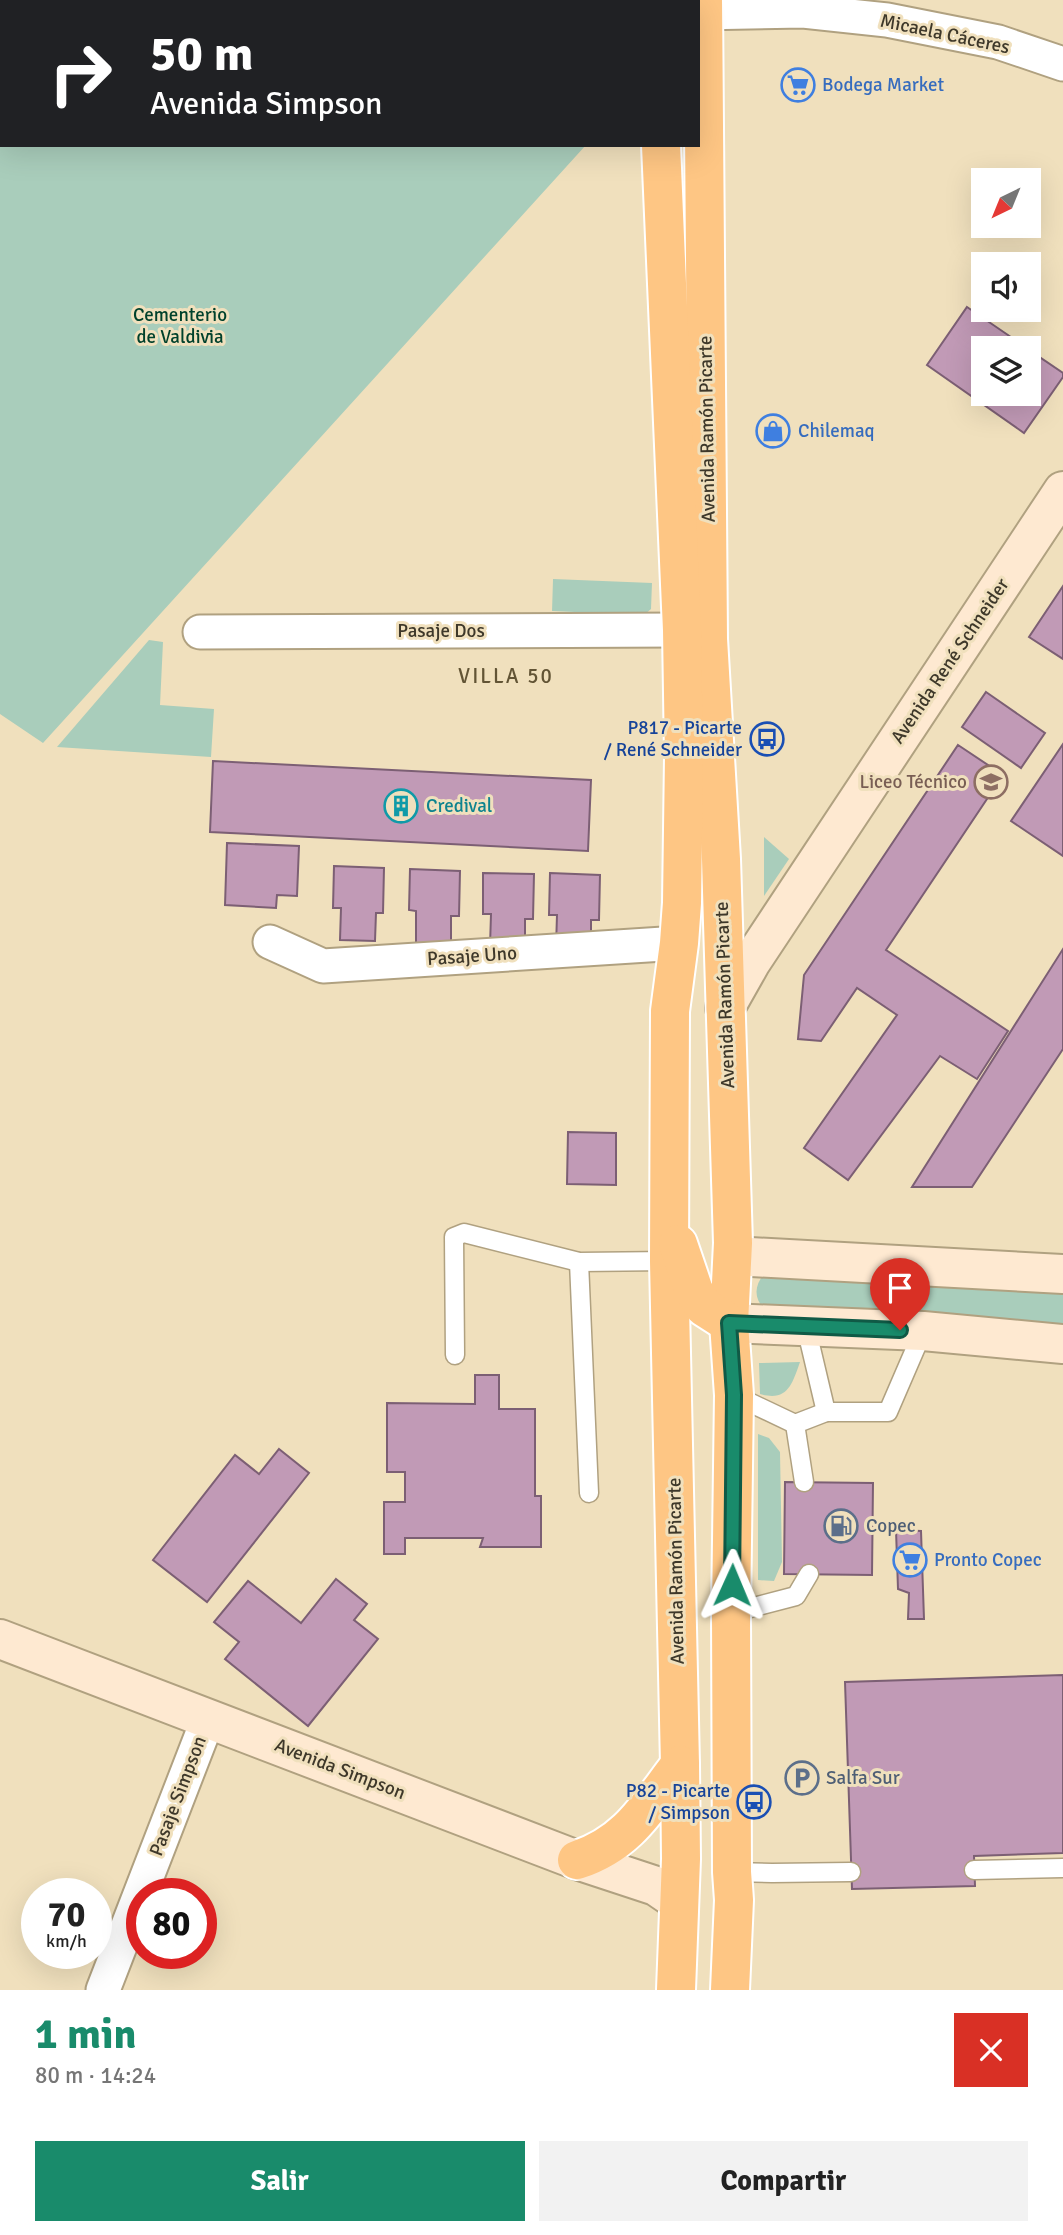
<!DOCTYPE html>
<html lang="es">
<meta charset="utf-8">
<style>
body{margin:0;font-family:Signika,sans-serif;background:#f2f2f2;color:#222;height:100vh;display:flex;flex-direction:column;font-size:26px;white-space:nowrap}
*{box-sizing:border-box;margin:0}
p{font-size:23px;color:#767676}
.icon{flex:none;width:38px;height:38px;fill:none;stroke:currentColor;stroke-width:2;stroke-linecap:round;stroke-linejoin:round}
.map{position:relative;height:1990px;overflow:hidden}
.drawer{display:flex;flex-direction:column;background:#fff;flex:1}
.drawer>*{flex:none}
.guide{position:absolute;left:0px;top:0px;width:700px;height:147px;box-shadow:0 7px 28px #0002;background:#202124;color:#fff;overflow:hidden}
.needle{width:46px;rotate:223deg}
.tools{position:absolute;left:971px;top:168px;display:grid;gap:14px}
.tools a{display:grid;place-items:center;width:70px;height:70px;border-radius:0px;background:#fff;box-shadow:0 7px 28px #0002;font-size:35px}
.speed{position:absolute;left:21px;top:1878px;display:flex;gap:14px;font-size:35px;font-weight:700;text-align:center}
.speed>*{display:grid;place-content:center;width:91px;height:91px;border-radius:50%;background:#fff;box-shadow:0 7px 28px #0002;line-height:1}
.speed small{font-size:18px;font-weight:400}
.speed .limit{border:10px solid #d22;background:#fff;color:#111}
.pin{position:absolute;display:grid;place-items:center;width:60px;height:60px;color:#fff;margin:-72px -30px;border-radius:50% 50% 50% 0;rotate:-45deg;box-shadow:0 0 7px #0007}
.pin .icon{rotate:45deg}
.me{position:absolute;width:77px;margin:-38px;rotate:1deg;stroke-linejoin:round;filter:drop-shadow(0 0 5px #0008)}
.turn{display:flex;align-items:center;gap:24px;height:147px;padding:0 35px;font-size:32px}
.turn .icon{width:91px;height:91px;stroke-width:2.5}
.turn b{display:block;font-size:49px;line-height:60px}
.round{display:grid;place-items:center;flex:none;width:74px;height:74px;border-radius:0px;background:#f2f2f2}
.head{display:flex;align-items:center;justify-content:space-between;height:119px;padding:0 35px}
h1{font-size:42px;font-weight:700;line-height:52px;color:#198b6b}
.button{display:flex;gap:14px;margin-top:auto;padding:14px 35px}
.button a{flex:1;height:80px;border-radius:0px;background:#198b6b;color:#fff;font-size:28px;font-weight:700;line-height:80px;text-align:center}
.button a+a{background:#f2f2f2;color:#222}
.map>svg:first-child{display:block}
.green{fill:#a9cdbb}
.building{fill:#c19ab6;stroke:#7c5f74;stroke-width:2}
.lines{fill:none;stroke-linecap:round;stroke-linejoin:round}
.service-casing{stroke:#b0a180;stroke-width:21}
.minor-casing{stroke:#b0a180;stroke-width:37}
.secondary-casing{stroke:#b0a180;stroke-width:42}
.trunk-casing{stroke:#fff;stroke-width:42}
.service{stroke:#fff;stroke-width:18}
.minor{stroke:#fff;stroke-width:33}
.secondary{stroke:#fee9d1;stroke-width:38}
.trunk{stroke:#fec684;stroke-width:38}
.route-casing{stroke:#105a46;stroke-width:18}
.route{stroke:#198b6b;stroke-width:12}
.labels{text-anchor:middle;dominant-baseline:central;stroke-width:6;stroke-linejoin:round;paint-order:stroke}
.street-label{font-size:19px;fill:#3e382a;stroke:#f0e0bd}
.shop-label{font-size:19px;fill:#366cbe;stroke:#f0e0bd;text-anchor:start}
.park-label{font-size:19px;fill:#00412c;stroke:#f0e0bd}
.transit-label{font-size:19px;fill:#164399;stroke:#f0e0bd;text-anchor:end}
.education-label{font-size:19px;fill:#785e54;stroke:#f0e0bd;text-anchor:end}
.culture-label{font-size:19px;fill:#0d838f;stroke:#f0e0bd;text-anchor:start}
.service-label{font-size:19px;fill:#4e5e75;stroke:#f0e0bd;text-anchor:start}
.neighbourhood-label{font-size:21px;letter-spacing:2px;fill:#625435;stroke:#f0e0bd}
</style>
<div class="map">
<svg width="1063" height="1990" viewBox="0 0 1063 1990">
<rect width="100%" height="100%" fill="#f0e0bd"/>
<g class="green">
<path d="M 0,0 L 611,0 L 2,2 L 2,145 L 586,145 L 43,743 L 0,714 Z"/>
<path d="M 553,579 L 652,583 L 651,609 L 644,615 L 552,611 Z"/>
<path d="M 149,640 L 163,642 L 160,705 L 214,709 L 211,757 L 57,747 Z"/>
<path d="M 764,837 L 789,859 L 764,896 Z"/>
<path d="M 766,1272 L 1063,1286 L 1063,1329 L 765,1310 C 753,1298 754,1284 766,1272 Z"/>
<path d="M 800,1362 C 792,1385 787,1402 760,1394 L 759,1363 Z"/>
<path d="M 758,1434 L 769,1438 L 780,1452 L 782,1562 L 774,1581 L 758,1580 Z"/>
</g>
<g class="building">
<path d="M 967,307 L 1027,348 L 984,348 L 984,394 L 1029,394 L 1029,350 L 1063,373 L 1063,377 L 1024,433 L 927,365 Z"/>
<path d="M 1063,586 L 1063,659 L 1029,637 Z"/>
<path d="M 986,692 L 1045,733 L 1021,768 L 962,727 Z"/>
<path d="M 1063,744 L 1063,856 L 1011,821 Z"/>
<path d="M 958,745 L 1003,775 L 886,950 L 1008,1031 L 977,1079 L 940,1056 L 848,1180 L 804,1148 L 897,1015 L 857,988 L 821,1041 L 798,1039 L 804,975 Z"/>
<path d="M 213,761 L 591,780 L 588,851 L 210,832 Z"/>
<path d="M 227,843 L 299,846 L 297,896 L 277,895 L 276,908 L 225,905 Z"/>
<path d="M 334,866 L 384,868 L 383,913 L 376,913 L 375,941 L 340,940 L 341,908 L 333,908 Z"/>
<path d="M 410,869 L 460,871 L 459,916 L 451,916 L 451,944 L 416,943 L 416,911 L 409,910 Z"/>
<path d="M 483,873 L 534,874 L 533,919 L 525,919 L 525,948 L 490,946 L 491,914 L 483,914 Z"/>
<path d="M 550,873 L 600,875 L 599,920 L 591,920 L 591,948 L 556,947 L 557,915 L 549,915 Z"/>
<path d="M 1063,949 L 1063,1049 L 972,1187 L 912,1187 Z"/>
<path d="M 568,1132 L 616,1133 L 616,1185 L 567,1184 Z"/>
<path d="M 475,1375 L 499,1375 L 499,1409 L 535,1409 L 535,1496 L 541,1496 L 541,1547 L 480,1547 L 483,1538 L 405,1538 L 405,1554 L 384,1554 L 384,1502 L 405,1502 L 405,1472 L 387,1472 L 387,1403 L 475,1404 Z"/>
<path d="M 279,1449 L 309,1473 L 207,1602 L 153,1560 L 235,1455 L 259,1474 Z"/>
<path d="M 785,1482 L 873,1483 L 872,1575 L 784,1574 Z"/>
<path d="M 896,1530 L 921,1531 L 924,1619 L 908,1619 L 909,1593 L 898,1589 Z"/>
<path d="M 336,1579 L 367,1604 L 354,1620 L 378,1639 L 308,1726 L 225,1659 L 239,1642 L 214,1622 L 248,1581 L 301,1623 Z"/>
<path d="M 1063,1675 L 1063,1853 L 974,1856 L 975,1886 L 852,1889 L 845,1682 Z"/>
</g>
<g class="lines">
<defs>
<g id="service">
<path d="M 619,0 L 622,2"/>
<path d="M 579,1262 L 589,1493"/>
<path d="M 806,1327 L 826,1412 L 888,1412 L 923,1331"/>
<path d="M 455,1355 L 454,1237 L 464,1233 L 579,1262 L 669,1261"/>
<path d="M 734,1395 L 795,1424 L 826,1412"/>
<path d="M 795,1424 L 804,1482"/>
<path d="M 731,1613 L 796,1596 L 809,1574"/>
<path d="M 974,1870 L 1063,1868"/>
<path d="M 732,1872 L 772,1873 L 851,1872"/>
</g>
<g id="minor">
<path d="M 698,13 L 803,11 L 887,20 L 998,42 L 1063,64"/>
<path d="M 200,632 L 682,630"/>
<path d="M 270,942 L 323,966 L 679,943"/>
<path d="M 103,1990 L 208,1719"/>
</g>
<g id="secondary">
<path d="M 725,1008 L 751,962 L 1063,491"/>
<path d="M 733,1256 L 1063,1274"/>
<path d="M 729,1323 L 923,1331 L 1063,1344"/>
<path d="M 0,1639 L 577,1860 L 656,1886 L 678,1901"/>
</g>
<g id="trunk">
<path d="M 703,0 L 708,639 L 721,859 L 733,1243 L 729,1323 L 734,1395 L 731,1613 L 732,1872 L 734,1900 L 730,1990"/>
<path d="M 655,2 L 655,0"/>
<path d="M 661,145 L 682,630 L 684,757 L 682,903 L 679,943 L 670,1011 L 669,1261 L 680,1765 L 681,1859 L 676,1990"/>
<path d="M 678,1244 L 694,1291 L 704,1307 L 729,1323"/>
<path d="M 577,1860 C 629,1843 648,1806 680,1765"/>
</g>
</defs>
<use href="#service" class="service-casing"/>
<use href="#minor" class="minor-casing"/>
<use href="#secondary" class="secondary-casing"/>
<use href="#trunk" class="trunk-casing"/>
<use href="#service" class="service"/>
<use href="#minor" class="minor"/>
<use href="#secondary" class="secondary"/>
<use href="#trunk" class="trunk"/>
</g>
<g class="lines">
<defs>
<path id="route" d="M 732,1585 L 734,1395 L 729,1323 L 900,1330"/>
</defs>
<use href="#route" class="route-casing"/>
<use href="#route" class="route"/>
</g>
<defs>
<symbol id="supermarket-ring" viewBox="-11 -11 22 22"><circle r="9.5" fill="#f0e0bd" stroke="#3f7fe0" stroke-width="1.5"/><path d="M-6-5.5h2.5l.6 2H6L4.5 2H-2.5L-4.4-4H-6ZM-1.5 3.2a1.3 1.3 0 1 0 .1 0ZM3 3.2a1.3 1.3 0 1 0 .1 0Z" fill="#3f7fe0"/></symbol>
<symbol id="shop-ring" viewBox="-11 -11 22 22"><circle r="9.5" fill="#f0e0bd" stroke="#3f7fe0" stroke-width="1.5"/><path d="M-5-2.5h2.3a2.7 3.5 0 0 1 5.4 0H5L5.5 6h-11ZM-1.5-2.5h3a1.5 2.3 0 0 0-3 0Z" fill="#3f7fe0"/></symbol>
<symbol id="bus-ring" viewBox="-11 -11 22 22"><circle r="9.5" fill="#f0e0bd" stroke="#1a4fb4" stroke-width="1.5"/><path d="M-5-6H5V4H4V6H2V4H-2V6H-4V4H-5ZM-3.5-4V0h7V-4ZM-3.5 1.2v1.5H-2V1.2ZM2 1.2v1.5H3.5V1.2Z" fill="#1a4fb4"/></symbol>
<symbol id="school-ring" viewBox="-11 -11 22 22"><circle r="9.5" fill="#f0e0bd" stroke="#8d6e63" stroke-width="1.5"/><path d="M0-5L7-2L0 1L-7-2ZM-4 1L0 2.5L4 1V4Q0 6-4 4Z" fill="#8d6e63"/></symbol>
<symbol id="building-ring" viewBox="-11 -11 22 22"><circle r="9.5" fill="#f0e0bd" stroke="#0f9aa8" stroke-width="1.5"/><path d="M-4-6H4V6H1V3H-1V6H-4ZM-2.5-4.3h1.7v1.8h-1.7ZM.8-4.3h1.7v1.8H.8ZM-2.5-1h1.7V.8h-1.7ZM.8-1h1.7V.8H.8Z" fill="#0f9aa8"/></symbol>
<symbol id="fuel-ring" viewBox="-11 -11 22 22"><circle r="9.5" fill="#f0e0bd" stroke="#5c6f8a" stroke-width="1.5"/><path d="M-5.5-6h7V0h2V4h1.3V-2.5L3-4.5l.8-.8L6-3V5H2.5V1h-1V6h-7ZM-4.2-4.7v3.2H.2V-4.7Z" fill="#5c6f8a"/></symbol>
<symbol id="parking-ring" viewBox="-11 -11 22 22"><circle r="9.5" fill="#f0e0bd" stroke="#5c6f8a" stroke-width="1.5"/><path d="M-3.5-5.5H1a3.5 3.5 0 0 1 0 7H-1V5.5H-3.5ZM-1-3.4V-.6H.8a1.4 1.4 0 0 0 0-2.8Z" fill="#5c6f8a"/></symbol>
</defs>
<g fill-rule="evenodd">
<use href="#supermarket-ring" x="779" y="66" width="38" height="38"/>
<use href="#shop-ring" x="754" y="412" width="38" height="38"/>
<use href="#bus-ring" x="748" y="720" width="38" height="38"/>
<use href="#school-ring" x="972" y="763" width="38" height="38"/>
<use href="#building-ring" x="382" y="787" width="38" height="38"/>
<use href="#fuel-ring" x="822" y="1507" width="38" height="38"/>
<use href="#supermarket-ring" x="891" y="1541" width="38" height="38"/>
<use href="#parking-ring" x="783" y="1759" width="38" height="38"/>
<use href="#bus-ring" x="735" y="1783" width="38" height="38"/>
</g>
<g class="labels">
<g class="street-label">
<text transform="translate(945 34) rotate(12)">Micaela Cáceres</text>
<text transform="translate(707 429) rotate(-91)">Avenida Ramón Picarte</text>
<text x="441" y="631">Pasaje Dos</text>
<text transform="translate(950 661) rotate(-56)">Avenida René Schneider</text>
<text transform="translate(472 956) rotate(-4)">Pasaje Uno</text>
<text transform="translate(725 995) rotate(-92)">Avenida Ramón Picarte</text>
<text transform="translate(676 1571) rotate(-91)">Avenida Ramón Picarte</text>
<text transform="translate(340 1769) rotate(21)">Avenida Simpson</text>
<text transform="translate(178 1796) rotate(-69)">Pasaje Simpson</text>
</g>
<g class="shop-label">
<text x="822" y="85">Bodega Market</text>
<text x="798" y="431">Chilemaq</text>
<text x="934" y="1560">Pronto Copec</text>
</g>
<g class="park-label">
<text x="180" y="315">Cementerio<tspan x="180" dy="22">de Valdivia</tspan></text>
</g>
<g class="transit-label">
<text x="742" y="728">P817 - Picarte<tspan x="742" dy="22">/ René Schneider</tspan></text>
<text x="730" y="1791">P82 - Picarte<tspan x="730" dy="22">/ Simpson</tspan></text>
</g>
<g class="education-label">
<text x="967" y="782">Liceo Técnico</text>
</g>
<g class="culture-label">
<text x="426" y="806">Credival</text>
</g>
<g class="service-label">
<text x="866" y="1526">Copec</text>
<text x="826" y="1778">Salfa Sur</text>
</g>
<g class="neighbourhood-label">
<text x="506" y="676">VILLA 50</text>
</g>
</g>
</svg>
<div class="tools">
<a><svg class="needle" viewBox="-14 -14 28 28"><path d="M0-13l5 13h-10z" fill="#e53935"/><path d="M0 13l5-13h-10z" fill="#767676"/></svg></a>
<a><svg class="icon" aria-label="sound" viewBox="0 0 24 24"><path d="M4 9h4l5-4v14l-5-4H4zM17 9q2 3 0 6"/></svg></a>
<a><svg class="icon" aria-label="layers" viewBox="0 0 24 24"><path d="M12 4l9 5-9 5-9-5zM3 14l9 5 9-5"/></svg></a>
</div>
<div class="speed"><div>70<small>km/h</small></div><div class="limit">80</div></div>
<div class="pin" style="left:900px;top:1330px;background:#d93025"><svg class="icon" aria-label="arrive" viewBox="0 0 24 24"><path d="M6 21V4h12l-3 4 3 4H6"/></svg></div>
<svg class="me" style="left:732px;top:1585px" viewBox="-20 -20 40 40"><path d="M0-17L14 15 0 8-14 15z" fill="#198b6b" stroke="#fff" stroke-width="4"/></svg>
<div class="guide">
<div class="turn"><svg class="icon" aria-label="right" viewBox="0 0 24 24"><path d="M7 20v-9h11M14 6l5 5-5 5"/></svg><div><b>50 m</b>Avenida Simpson</div></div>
</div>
</div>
<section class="drawer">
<div class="head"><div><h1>1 min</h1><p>80 m · 14:24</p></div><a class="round" style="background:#d93025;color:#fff"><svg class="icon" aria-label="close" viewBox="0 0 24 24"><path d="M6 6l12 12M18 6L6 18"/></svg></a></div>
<div class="button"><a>Salir</a><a>Compartir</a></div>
</section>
